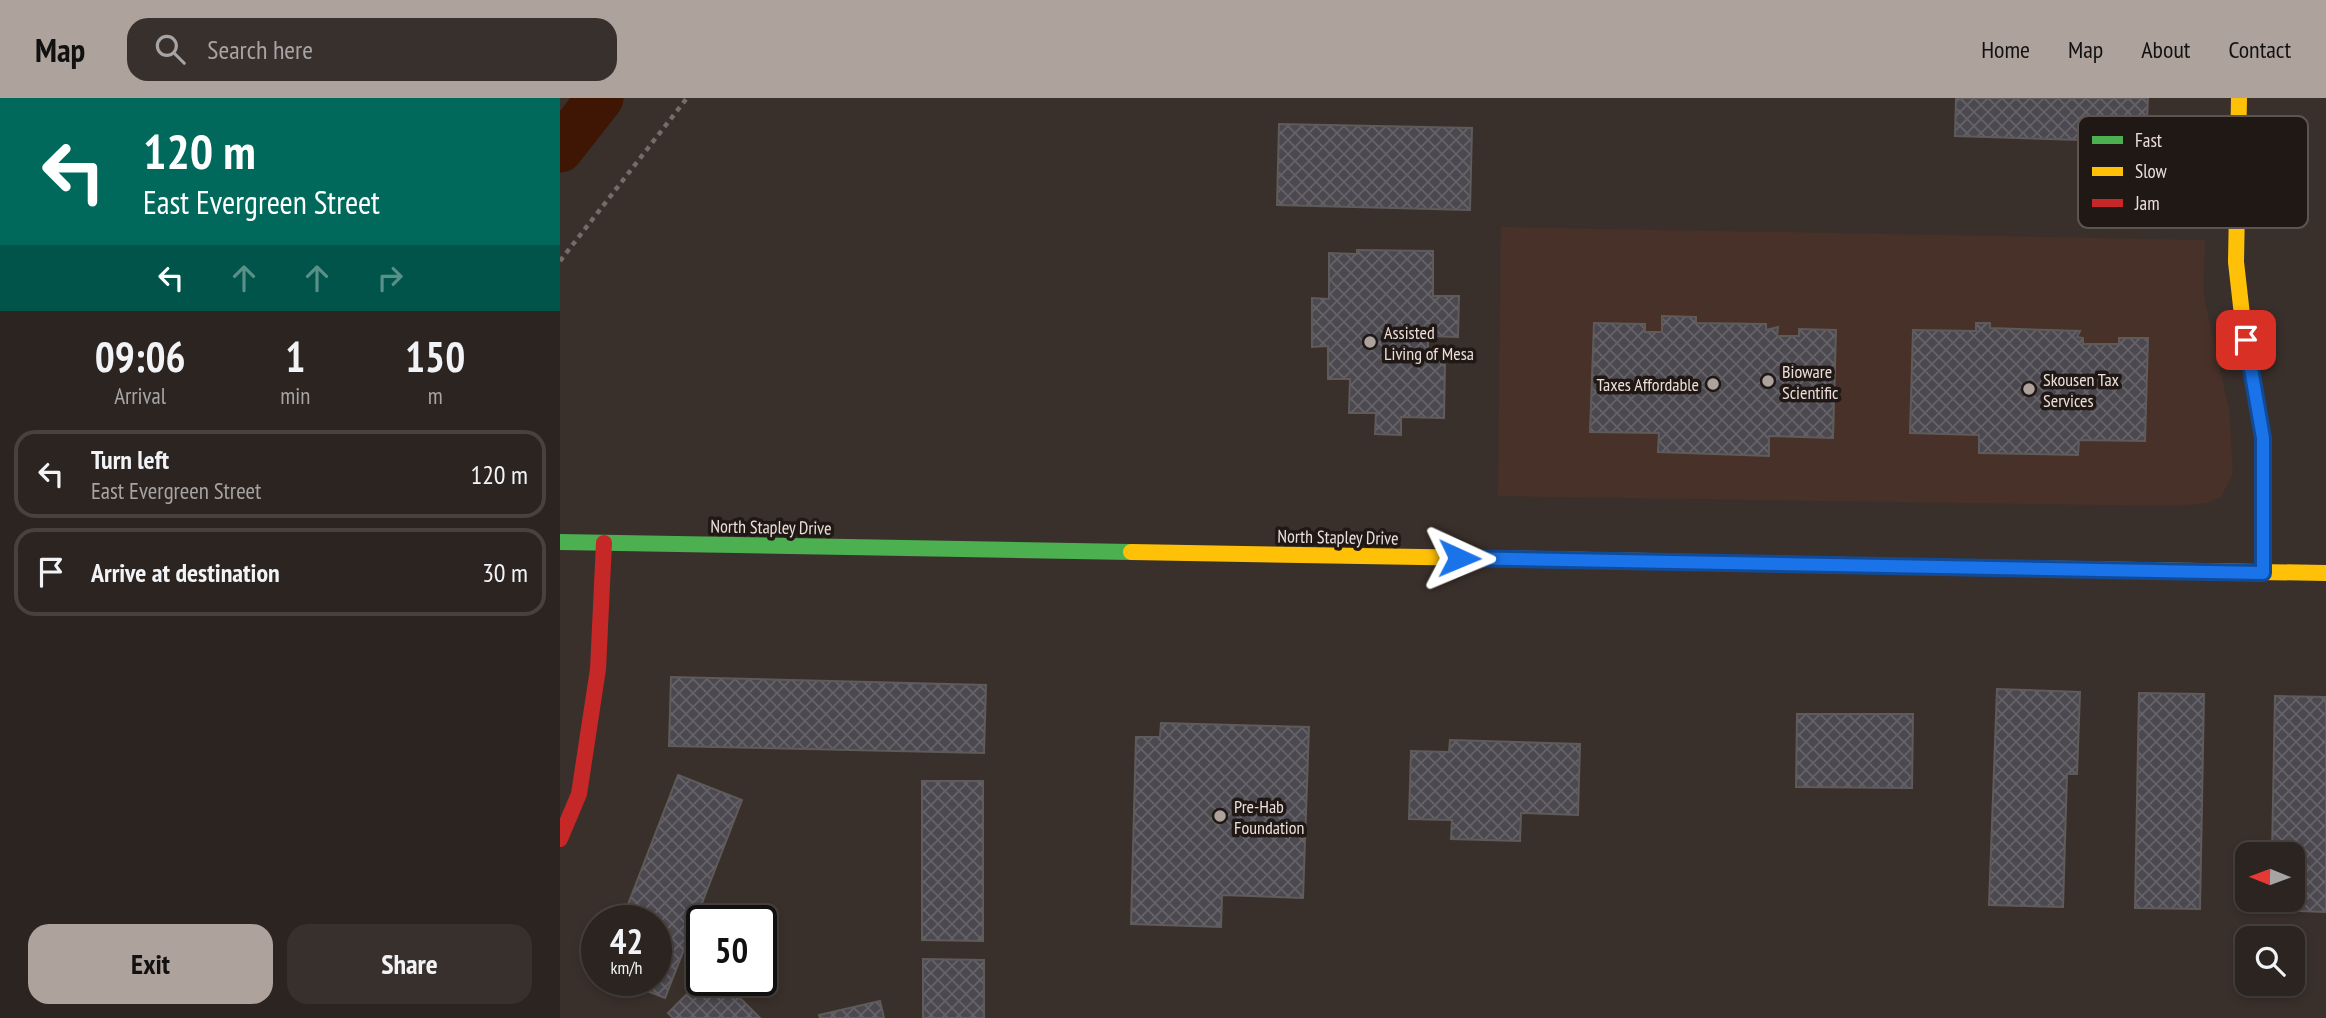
<!DOCTYPE html>
<style>
body{margin:0;font-family:"PT Sans Narrow",sans-serif;background:#38302d;color:#f1f3f6;height:100vh;display:flex;flex-direction:column;font-size:26px;white-space:nowrap}
*{box-sizing:border-box;margin:0}
p{font-size:23px;color:#a6a4a5}
.icon{flex:none;width:38px;height:38px;fill:none;stroke:currentColor;stroke-width:2;stroke-linecap:round;stroke-linejoin:round}
.map{position:relative;flex:1;overflow:hidden}
.sheet{display:flex;flex-direction:column;background:#2c2420;width:560px}
.sheet>*{flex:none}
.banner{background:#00695c;color:#fff;overflow:hidden}
.needle{width:46px;rotate:271deg}
.tools{position:absolute;left:1675px;top:744px;display:grid;gap:14px}
.tools a{display:grid;place-items:center;width:70px;height:70px;border-radius:14px;background:#2c2420;box-shadow:0 4px 10px #0003,0 0 0 2px #48413e;font-size:35px}
.speed{position:absolute;left:21px;top:807px;display:flex;gap:14px;font-size:35px;font-weight:700;text-align:center}
.speed>*{display:grid;place-content:center;width:91px;height:91px;border-radius:50%;background:#2c2420;box-shadow:0 4px 10px #0003,0 0 0 2px #48413e;line-height:1}
.speed small{font-size:18px;font-weight:400}
.speed .limit{border:4px solid #111;border-radius:10px;background:#fff;color:#111}
.pin{position:absolute;display:grid;place-items:center;width:60px;height:60px;color:#fff;margin:-30px;border-radius:14px;box-shadow:0 4px 10px #0006}
.me{position:absolute;width:77px;margin:-38px;rotate:91deg;stroke-linejoin:round;filter:drop-shadow(0 0 5px #0008)}
.turn{display:flex;align-items:center;gap:24px;height:147px;padding:0 28px;font-size:32px}
.turn .icon{width:91px;height:91px;stroke-width:2.5}
.turn b{display:block;font-size:49px;line-height:60px}
.lanes{display:flex;align-items:center;height:66px;padding:0 28px;background:#0003;justify-content:center;gap:35px;direction:ltr}
.lanes .off{opacity:.35}
.eta{display:flex;justify-content:space-evenly;align-items:center;height:119px;text-align:center}
.eta b{font-size:42px;font-weight:700;line-height:49px}
.primary-button{display:flex;gap:14px;margin-top:auto;padding:14px 28px}
.primary-button a{flex:1;height:80px;border-radius:21px;background:#aea29d;color:#111;font-size:28px;font-weight:700;line-height:80px;text-align:center}
.primary-button a+a{background:#38302d;color:#f1f3f6}
ul{padding:0;list-style:none}
li{display:flex;align-items:center;gap:21px;height:88px;margin:0 14px 10px;padding:0 14px;border:4px solid #48413e;border-radius:21px}
li div{flex:1}
li b{display:block;font-size:26px}
li em{font-style:normal}
header{display:flex;align-items:center;gap:42px;box-sizing:border-box;height:98px;padding:0 35px;background:#aea29d;color:#111}
header strong{font-size:33px}
nav{display:flex;gap:38px;margin-inline-start:auto;font-size:24px}
.search{width:490px;height:63px;background:#38302d;display:flex;align-items:center;gap:18px;box-sizing:border-box;padding:0 24px;border-radius:21px;color:#a6a4a5;font-size:26px}
main{display:flex;flex:1;min-height:0}
.map>svg:first-child{display:block}
.built{fill:#483128}
.lines{fill:none;stroke-linecap:round;stroke-linejoin:round}
.canal{stroke:#3f1604;stroke-width:47}
.building{fill:url(#building-cross-hatch);stroke:#5f5b5b;stroke-width:2}
.path{stroke:#756c69;stroke-width:4.5;stroke-dasharray:5 5;stroke-linecap:butt}
.fast{stroke:#4caf50;stroke-width:16}
.slow{stroke:#ffc107;stroke-width:16}
.jam{stroke:#c62828;stroke-width:16}
.route-casing{stroke:#114b97;stroke-width:18}
.route{stroke:#1a73e8;stroke-width:12}
.poi-dot{fill:#aea29d;stroke:#201814;stroke-width:2.5}
.labels{text-anchor:middle;dominant-baseline:central;stroke-width:7;stroke-linejoin:round;paint-order:stroke}
.poi-label{font-size:18px;fill:#ecdfda;stroke:#201814;text-anchor:start}
.street-label{font-size:18px;fill:#ecdfda;stroke:#201814}
.key{fill:#201814;stroke:#5d544f;stroke-width:2}
.key-label{font-size:19px;fill:#ecdfda}
</style>
<header>
<strong>Map</strong>
<div class="search"><svg class="icon" aria-label="search" viewBox="0 0 24 24"><circle cx="10" cy="10" r="6"/><path d="M15 15l6 6"/></svg>Search here</div>
<nav><a>Home</a><a>Map</a><a>About</a><a>Contact</a></nav>
</header>
<main>
<section class="sheet">
<div class="banner">
<div class="turn"><svg class="icon" aria-label="left" viewBox="0 0 24 24"><path d="M17 20v-9H6M10 6l-5 5 5 5"/></svg><div><b>120 m</b>East Evergreen Street</div></div>
<div class="lanes"><svg class="icon" aria-label="left" viewBox="0 0 24 24"><path d="M17 20v-9H6M10 6l-5 5 5 5"/></svg><svg class="icon off" aria-label="ahead" viewBox="0 0 24 24"><path d="M12 20V5M6 11l6-6 6 6"/></svg><svg class="icon off" aria-label="ahead" viewBox="0 0 24 24"><path d="M12 20V5M6 11l6-6 6 6"/></svg><svg class="icon off" aria-label="right" viewBox="0 0 24 24"><path d="M7 20v-9h11M14 6l5 5-5 5"/></svg></div>
</div>
<div class="eta">
<div><b>09:06</b><p>Arrival</p></div>
<div><b>1</b><p>min</p></div>
<div><b>150</b><p>m</p></div>
</div>
<ul>
<li><svg class="icon" aria-label="left" viewBox="0 0 24 24"><path d="M17 20v-9H6M10 6l-5 5 5 5"/></svg><div><b>Turn left</b><p>East Evergreen Street</p></div><em>120 m</em></li>
<li><svg class="icon" aria-label="arrive" viewBox="0 0 24 24"><path d="M6 21V4h12l-3 4 3 4H6"/></svg><div><b>Arrive at destination</b></div><em>30 m</em></li>
</ul>
<div class="primary-button"><a>Exit</a><a>Share</a></div>
</section>
<div class="map">
<svg width="1766" height="920" viewBox="0 0 1766 920">
<defs>
<pattern id="building-cross-hatch" width="8" height="8" patternUnits="userSpaceOnUse" patternTransform="scale(1.75)"><rect width="8" height="8" fill="#4b484f"/><path d="M0 0l8 8M0 8l8-8" fill="none" stroke="#656268"/></pattern>
</defs>
<rect width="100%" height="100%" fill="#3a302b"/>
<path class="built" d="M 941,129 L 1645,142 L 1643,194 L 1669,312 L 1673,375 L 1661,399 L 1646,405 L 1614,408 L 938,398 Z"/>
<g class="lines">
<path class="canal" d="M 0,51 L 40,0"/>
</g>
<g class="building">
<path d="M 1396,0 L 1588,0 L 1586,44 L 1395,38 Z"/>
<path d="M 719,26 L 912,30 L 910,112 L 717,107 Z"/>
<path d="M 797,152 L 873,153 L 873,198 L 899,198 L 898,239 L 868,238 L 868,263 L 885,264 L 884,320 L 841,319 L 841,337 L 815,336 L 816,315 L 789,315 L 790,281 L 768,281 L 768,248 L 752,249 L 752,200 L 769,201 L 769,155 L 797,156 Z"/>
<path d="M 1102,218 L 1136,219 L 1136,225 L 1206,226 L 1206,232 L 1218,229 L 1217,238 L 1239,238 L 1239,231 L 1276,232 L 1273,340 L 1209,338 L 1209,358 L 1098,354 L 1099,335 L 1030,334 L 1034,225 L 1085,226 L 1085,234 L 1102,234 Z"/>
<path d="M 1416,225 L 1430,225 L 1430,230 L 1520,233 L 1517,239 L 1523,240 L 1523,246 L 1559,246 L 1559,240 L 1588,240 L 1585,343 L 1519,342 L 1518,357 L 1419,355 L 1419,337 L 1350,335 L 1353,232 L 1416,233 Z"/>
<path d="M 111,579 L 426,587 L 424,655 L 109,648 Z"/>
<path d="M 1437,591 L 1520,594 L 1517,676 L 1507,676 L 1503,809 L 1429,807 Z"/>
<path d="M 1579,595 L 1644,596 L 1640,811 L 1575,810 Z"/>
<path d="M 1715,598 L 1766,599 L 1766,814 L 1711,812 L 1711,802 L 1732,802 L 1732,756 L 1712,756 Z"/>
<path d="M 1237,616 L 1353,616 L 1352,690 L 1236,689 Z"/>
<path d="M 601,625 L 749,629 L 743,800 L 662,797 L 661,829 L 571,826 L 576,639 L 600,639 Z"/>
<path d="M 890,642 L 1020,646 L 1018,717 L 961,715 L 960,743 L 891,741 L 892,722 L 849,721 L 851,653 L 889,654 Z"/>
<path d="M 118,677 L 182,702 L 105,900 L 59,882 L 96,882 L 96,822 L 62,822 Z"/>
<path d="M 362,683 L 423,683 L 423,843 L 362,842 Z"/>
<path d="M 363,861 L 424,862 L 424,920 L 363,920 Z"/>
<path d="M 142,881 L 162,882 L 200,920 L 113,920 L 108,915 Z"/>
<path d="M 320,903 L 324,920 L 260,920 L 259,917 Z"/>
</g>
<g class="lines">
<path class="path" d="M 0,163 L 127,0"/>
<g class="fast">
<path d="M 1703,360 L 1703,475"/>
<path d="M 0,444 L 571,454"/>
</g>
<g class="slow">
<path d="M 1679,0 L 1676,164 L 1682,217 L 1703,340 L 1703,360"/>
<path d="M 571,454 L 1090,463"/>
<path d="M 1453,470 L 1766,475"/>
</g>
<g class="jam">
<path d="M 1090,463 L 1453,470"/>
<path d="M 0,741 L 19,696 L 38,571 L 44,445"/>
</g>
</g>
<g class="lines">
<defs>
<path id="route" d="M 899,460 L 1703,475 L 1703,340 L 1686,242"/>
</defs>
<use href="#route" class="route-casing"/>
<use href="#route" class="route"/>
</g>
<g class="poi-dot">
<circle cx="810" cy="244" r="7"/>
<circle cx="1208" cy="283" r="7"/>
<circle cx="1153" cy="286" r="7"/>
<circle cx="1469" cy="291" r="7"/>
<circle cx="660" cy="718" r="7"/>
</g>
<g class="labels">
<g class="poi-label">
<text x="824" y="234">Assisted<tspan x="824" dy="21">Living of Mesa</tspan></text>
<text x="1222" y="273">Bioware<tspan x="1222" dy="21">Scientific</tspan></text>
<text x="1483" y="281">Skousen Tax<tspan x="1483" dy="21">Services</tspan></text>
<text x="1139" y="286" text-anchor="end">Taxes Affordable</text>
<text x="674" y="708">Pre-Hab<tspan x="674" dy="21">Foundation</tspan></text>
</g>
<g class="street-label">
<text transform="translate(211 429) rotate(1)">North Stapley Drive</text>
<text transform="translate(778 439) rotate(1)">North Stapley Drive</text>
</g>
</g>
<rect x="1518" y="18" width="230" height="112" rx="10" class="key"/>
<rect x="1532" y="38" width="31" height="8" fill="#4caf50"/>
<rect x="1532" y="69" width="31" height="9" fill="#ffc107"/>
<rect x="1532" y="101" width="31" height="8" fill="#c62828"/>
<g class="key-label">
<text x="1575" y="49">Fast</text>
<text x="1575" y="80">Slow</text>
<text x="1575" y="112">Jam</text>
</g>
</svg>
<div class="tools">
<a><svg class="needle" viewBox="-14 -14 28 28"><path d="M0-13l5 13h-10z" fill="#e53935"/><path d="M0 13l5-13h-10z" fill="#a6a4a5"/></svg></a>
<a><svg class="icon" aria-label="search" viewBox="0 0 24 24"><circle cx="10" cy="10" r="6"/><path d="M15 15l6 6"/></svg></a>
</div>
<div class="speed"><div>42<small>km/h</small></div><div class="limit">50</div></div>
<div class="pin" style="left:1686px;top:242px;background:#d93025"><svg class="icon" aria-label="arrive" viewBox="0 0 24 24"><path d="M6 21V4h12l-3 4 3 4H6"/></svg></div>
<svg class="me" style="left:899px;top:460px" viewBox="-20 -20 40 40"><path d="M0-17L14 15 0 8-14 15z" fill="#1a73e8" stroke="#fff" stroke-width="4"/></svg>
</div>
</main>
